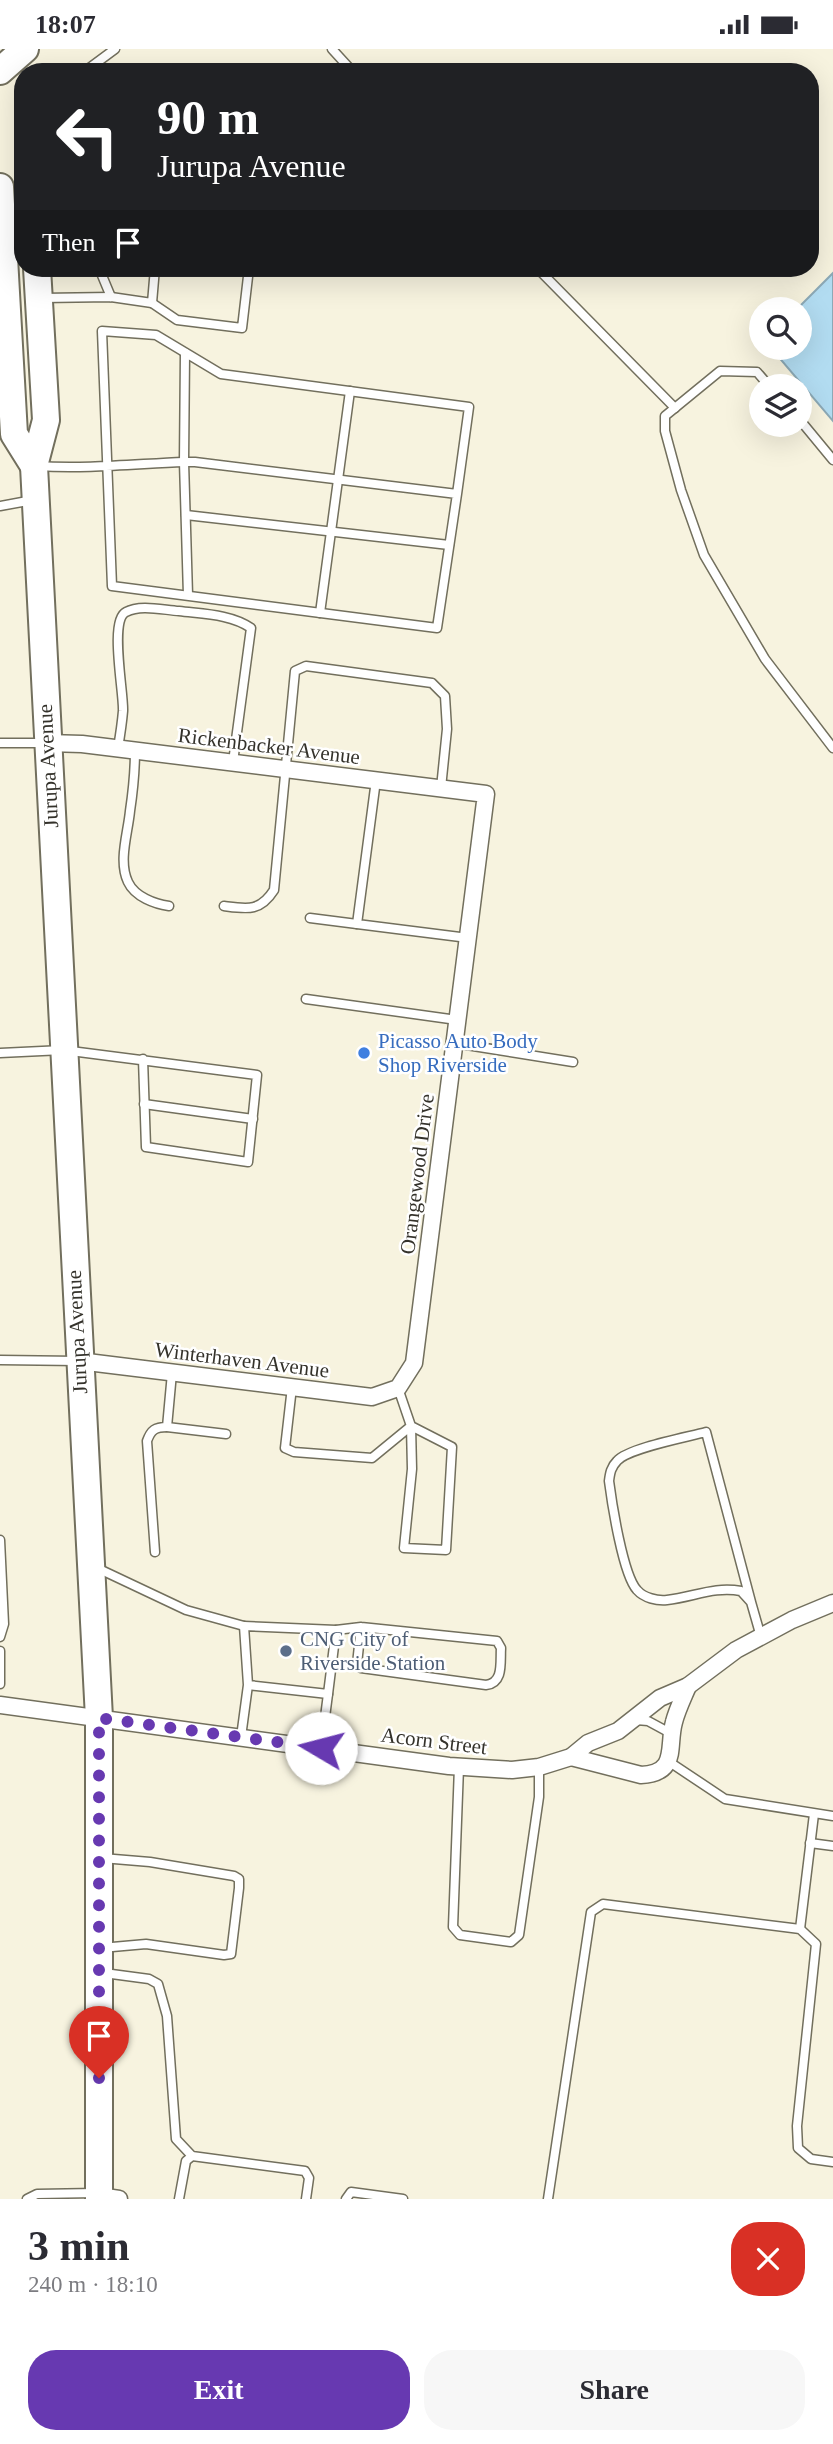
<!DOCTYPE html>
<meta charset="utf-8">
<style>
body{margin:0;font-family:"Times New Roman",serif;background:#f7f7f7;color:#2b2b33;height:100vh;display:flex;flex-direction:column;font-size:26px;white-space:nowrap}
*{box-sizing:border-box;margin:0}
p{font-size:23px;color:#7c7c81}
.icon{flex:none;width:38px;height:38px;fill:none;stroke:currentColor;stroke-width:2;stroke-linecap:round;stroke-linejoin:round}
.map{position:relative;height:2150px;overflow:hidden}
.panel{display:flex;flex-direction:column;background:#fff;flex:1}
.panel>*{flex:none}
.banner{position:absolute;left:14px;top:14px;width:805px;height:214px;border-radius:28px;box-shadow:0 7px 28px #0002;background:#202124;color:#fff;overflow:hidden}
.fabs{position:absolute;left:749px;top:248px;display:grid;gap:14px}
.fabs a{display:grid;place-items:center;width:63px;height:63px;border-radius:50%;background:#fff;box-shadow:0 7px 28px #0002;font-size:35px}
.pin{position:absolute;display:grid;place-items:center;width:60px;height:60px;color:#fff;margin:-72px -30px;border-radius:50% 50% 50% 0;rotate:-45deg;box-shadow:0 0 7px #0007}
.pin .icon{rotate:45deg}
.me{position:absolute;width:77px;margin:-38px;rotate:278deg;stroke-linejoin:round;filter:drop-shadow(0 0 5px #0008)}
.turn{display:flex;align-items:center;gap:24px;height:147px;padding:0 28px;font-size:32px}
.turn .icon{width:91px;height:91px;stroke-width:2.5}
.turn b{display:block;font-size:49px;line-height:60px}
.then{display:flex;align-items:center;height:66px;padding:0 28px;background:#0003;gap:14px;font-size:26px}
.round{display:grid;place-items:center;flex:none;width:74px;height:74px;border-radius:28px;background:#f7f7f7}
.head{display:flex;align-items:center;justify-content:space-between;height:119px;padding:0 28px}
h1{font-size:42px;font-weight:700;line-height:52px}
.button{display:flex;gap:14px;margin-top:auto;padding:14px 28px}
.button a{flex:1;height:80px;border-radius:28px;background:#6739b1;color:#fff;font-size:28px;font-weight:700;line-height:80px;text-align:center}
.button a+a{background:#f7f7f7;color:#2b2b33}
.status{display:flex;justify-content:space-between;align-items:center;height:49px;padding:0 35px;background:#fff;direction:ltr}
.status svg{height:19px;fill:currentColor}
.map>svg:first-child{display:block}
.water{fill:#b2dcf1;stroke:#8ca9b6;stroke-width:2}
.lines{fill:none;stroke-linecap:round;stroke-linejoin:round}
.lane-casing{stroke:#726f5d;stroke-width:11}
.street-casing{stroke:#726f5d;stroke-width:19}
.primary-casing{stroke:#726f5d;stroke-width:30}
.lane{stroke:#fff;stroke-width:8}
.street{stroke:#fff;stroke-width:16}
.primary{stroke:#fff;stroke-width:26}
.route{stroke:#6739b1;stroke-width:12;stroke-dasharray:0 21.6}
.shop-dot{fill:#3f7fe0;stroke:#fff;stroke-width:2.5}
.service-dot{fill:#5c6f8a;stroke:#fff;stroke-width:2.5}
.labels{text-anchor:middle;dominant-baseline:central;stroke-width:5;stroke-linejoin:round;paint-order:stroke}
.street-label{font-size:21px;fill:#34322b;stroke:#fff}
.shop-label{font-size:21px;fill:#366cbe;stroke:#fff;text-anchor:start}
.service-label{font-size:21px;fill:#4e5e75;stroke:#fff;text-anchor:start}
</style>
<div class="status"><b>18:07</b><svg viewBox="0 0 49 12"><path d="M0 12V9h3v3zM5 12V6h3v6zM10 12V3h3v9zM15 12V0h3v12zM26 1h20v11H26zM47 4h2v5h-2z"/></svg></div>
<div class="map">
<svg width="833" height="2150" viewBox="0 0 833 2150">
<rect width="100%" height="100%" fill="#f7f3df"/>
<path class="water" d="M 833,224 L 833,372 L 771,299 L 800,299 L 800,261 L 796,261 Z"/>
<g class="lines">
<defs>
<g id="lane">
<path d="M 332,0 L 353,23"/>
<path d="M 84,23 L 115,0"/>
<path d="M 102,219 L 101,224 L 111,248"/>
<path d="M 537,219 L 675,359"/>
<path d="M 42,249 L 111,248 L 152,254 L 155,219"/>
<path d="M 152,254 L 177,271 L 242,279 L 249,219"/>
<path d="M 185,304 L 184,413 L 188,546"/>
<path d="M 770,338 L 757,323 L 720,322 L 665,367 L 665,382 L 681,441 L 704,506 L 765,610 L 833,699"/>
<path d="M 800,371 L 833,411"/>
<path d="M 37,417 C 86,420 135,415 184,413 L 195,413 L 457,445 L 437,579 L 112,537 L 102,282 L 156,286 L 221,325 L 469,358 L 457,445"/>
<path d="M 0,457 L 33,451"/>
<path d="M 186,466 L 449,496"/>
<path d="M 320,564 L 350,342"/>
<path d="M 0,694 L 44,694"/>
<path d="M 118,699 C 120,687 122,674 123,662 C 124,644 109,571 126,563 C 140,555 163,561 179,562 C 202,565 231,565 251,579 L 233,713"/>
<path d="M 135,701 C 135,722 133,742 130,762 C 128,784 118,812 128,833 C 135,848 155,855 169,857"/>
<path d="M 376,731 L 357,875 L 468,889"/>
<path d="M 224,857 C 247,860 260,863 274,841 L 295,622 L 306,617 L 432,634 L 445,647 L 447,680 L 441,739"/>
<path d="M 310,869 L 357,875"/>
<path d="M 306,950 L 457,971"/>
<path d="M 454,994 L 573,1013"/>
<path d="M 0,1004 L 63,1001 L 257,1026 L 248,1113 L 146,1098 L 143,1010"/>
<path d="M 144,1055 L 253,1070"/>
<path d="M 0,1311 L 78,1312"/>
<path d="M 292,1338 L 285,1399 L 294,1403 L 372,1409 L 411,1377 L 452,1398 L 446,1501 L 404,1499 L 412,1420 L 411,1377 L 398,1339"/>
<path d="M 167,1378 L 226,1385"/>
<path d="M 0,1491 L 4,1575 L 0,1588"/>
<path d="M 155,1503 L 147,1392 C 151,1381 155,1378 167,1378 L 172,1324"/>
<path d="M 97,1519 L 186,1561 L 244,1577"/>
<path d="M 751,1553 L 706,1383 C 688,1388 628,1399 617,1412 C 611,1418 610,1424 609,1432 C 612,1455 623,1526 637,1541 C 644,1549 657,1552 667,1551 C 694,1548 714,1537 741,1542 L 751,1553 L 761,1588"/>
<path d="M 336,1581 L 361,1578 L 497,1592 L 501,1599 C 500,1613 504,1634 486,1636 L 361,1619 L 357,1615 L 361,1578"/>
<path d="M 0,1602 L 0,1635"/>
<path d="M 636,1671 L 648,1672 L 672,1685"/>
<path d="M 241,1688 L 248,1636 L 244,1577 L 336,1581 L 328,1645 L 248,1636"/>
<path d="M 321,1699 L 328,1645"/>
<path d="M 668,1712 L 725,1750 L 833,1767"/>
<path d="M 459,1718 L 453,1878 L 460,1886 L 511,1893 L 519,1886 L 539,1748 L 539,1718"/>
<path d="M 810,1794 L 833,1797"/>
<path d="M 800,1880 L 814,1765"/>
<path d="M 101,1899 L 146,1895 L 224,1906 L 231,1905 L 239,1839 L 239,1830 L 234,1827 L 150,1813 L 102,1809"/>
<path d="M 104,1924 L 149,1930 L 158,1935 L 167,1967 L 176,2090 L 192,2107 L 305,2122 L 309,2129 L 306,2150"/>
<path d="M 27,2150 L 37,2145 L 96,2144"/>
<path d="M 179,2150 L 186,2112 L 192,2107"/>
<path d="M 346,2150 L 351,2143 L 403,2150"/>
<path d="M 548,2150 L 591,1863 L 603,1855 L 800,1880 L 816,1895 L 797,2077 L 798,2099 L 811,2110 L 833,2113"/>
</g>
<g id="street">
<path d="M 47,694 L 82,695 L 486,745 L 414,1314 L 398,1339 L 372,1348 L 79,1312"/>
<path d="M 0,1656 L 449,1717 L 512,1721 L 539,1718 L 571,1708 L 588,1694 L 618,1682 L 660,1649 L 688,1637 L 736,1601 L 792,1571 L 833,1554"/>
<path d="M 571,1708 L 641,1726 C 679,1724 667,1698 674,1673 C 677,1661 683,1649 688,1637"/>
<path d="M 99,2147 L 119,2150"/>
</g>
<g id="primary">
<path d="M 0,22 L 25,0"/>
<path d="M 0,138 L 14,385 L 34,417"/>
<path d="M 37,219 L 46,371 L 34,417 L 99,1669 L 99,2150"/>
</g>
</defs>
<use href="#lane" class="lane-casing"/>
<use href="#street" class="street-casing"/>
<use href="#primary" class="primary-casing"/>
<use href="#lane" class="lane"/>
<use href="#street" class="street"/>
<use href="#primary" class="primary"/>
</g>
<g class="lines">
<path class="route" d="M 99,2029 L 99,1669 L 321,1699"/>
</g>
<circle class="shop-dot" cx="364" cy="1004" r="7"/>
<circle class="service-dot" cx="286" cy="1602" r="7"/>
<g class="labels">
<g class="street-label">
<text transform="translate(269 697) rotate(7)">Rickenbacker Avenue</text>
<text transform="translate(48 717) rotate(-93)">Jurupa Avenue</text>
<text transform="translate(417 1125) rotate(-83)">Orangewood Drive</text>
<text transform="translate(77 1283) rotate(-93)">Jurupa Avenue</text>
<text transform="translate(242 1311) rotate(7)">Winterhaven Avenue</text>
<text transform="translate(434 1692) rotate(7)">Acorn Street</text>
</g>
<g class="shop-label">
<text x="378" y="992">Picasso Auto Body<tspan x="378" dy="24">Shop Riverside</tspan></text>
</g>
<g class="service-label">
<text x="300" y="1590">CNG City of<tspan x="300" dy="24">Riverside Station</tspan></text>
</g>
</g>
</svg>
<div class="fabs">
<a><svg class="icon" aria-label="search" viewBox="0 0 24 24"><circle cx="10" cy="10" r="6"/><path d="M15 15l6 6"/></svg></a>
<a><svg class="icon" aria-label="layers" viewBox="0 0 24 24"><path d="M12 4l9 5-9 5-9-5zM3 14l9 5 9-5"/></svg></a>
</div>
<div class="pin" style="left:99px;top:2029px;background:#d93025"><svg class="icon" aria-label="arrive" viewBox="0 0 24 24"><path d="M6 21V4h12l-3 4 3 4H6"/></svg></div>
<svg class="me" style="left:321px;top:1699px" viewBox="-20 -20 40 40"><circle r="19" fill="#fff"/><path d="M0-13L10 11 0 6-10 11z" fill="#6739b1"/></svg>
<div class="banner">
<div class="turn"><svg class="icon" aria-label="left" viewBox="0 0 24 24"><path d="M17 20v-9H6M10 6l-5 5 5 5"/></svg><div><b>90 m</b>Jurupa Avenue</div></div>
<div class="then">Then<svg class="icon" aria-label="arrive" viewBox="0 0 24 24"><path d="M6 21V4h12l-3 4 3 4H6"/></svg></div>
</div>
</div>
<section class="panel">
<div class="head"><div><h1>3 min</h1><p>240 m · 18:10</p></div><a class="round" style="background:#d93025;color:#fff"><svg class="icon" aria-label="close" viewBox="0 0 24 24"><path d="M6 6l12 12M18 6L6 18"/></svg></a></div>
<div class="button"><a>Exit</a><a>Share</a></div>
</section>
